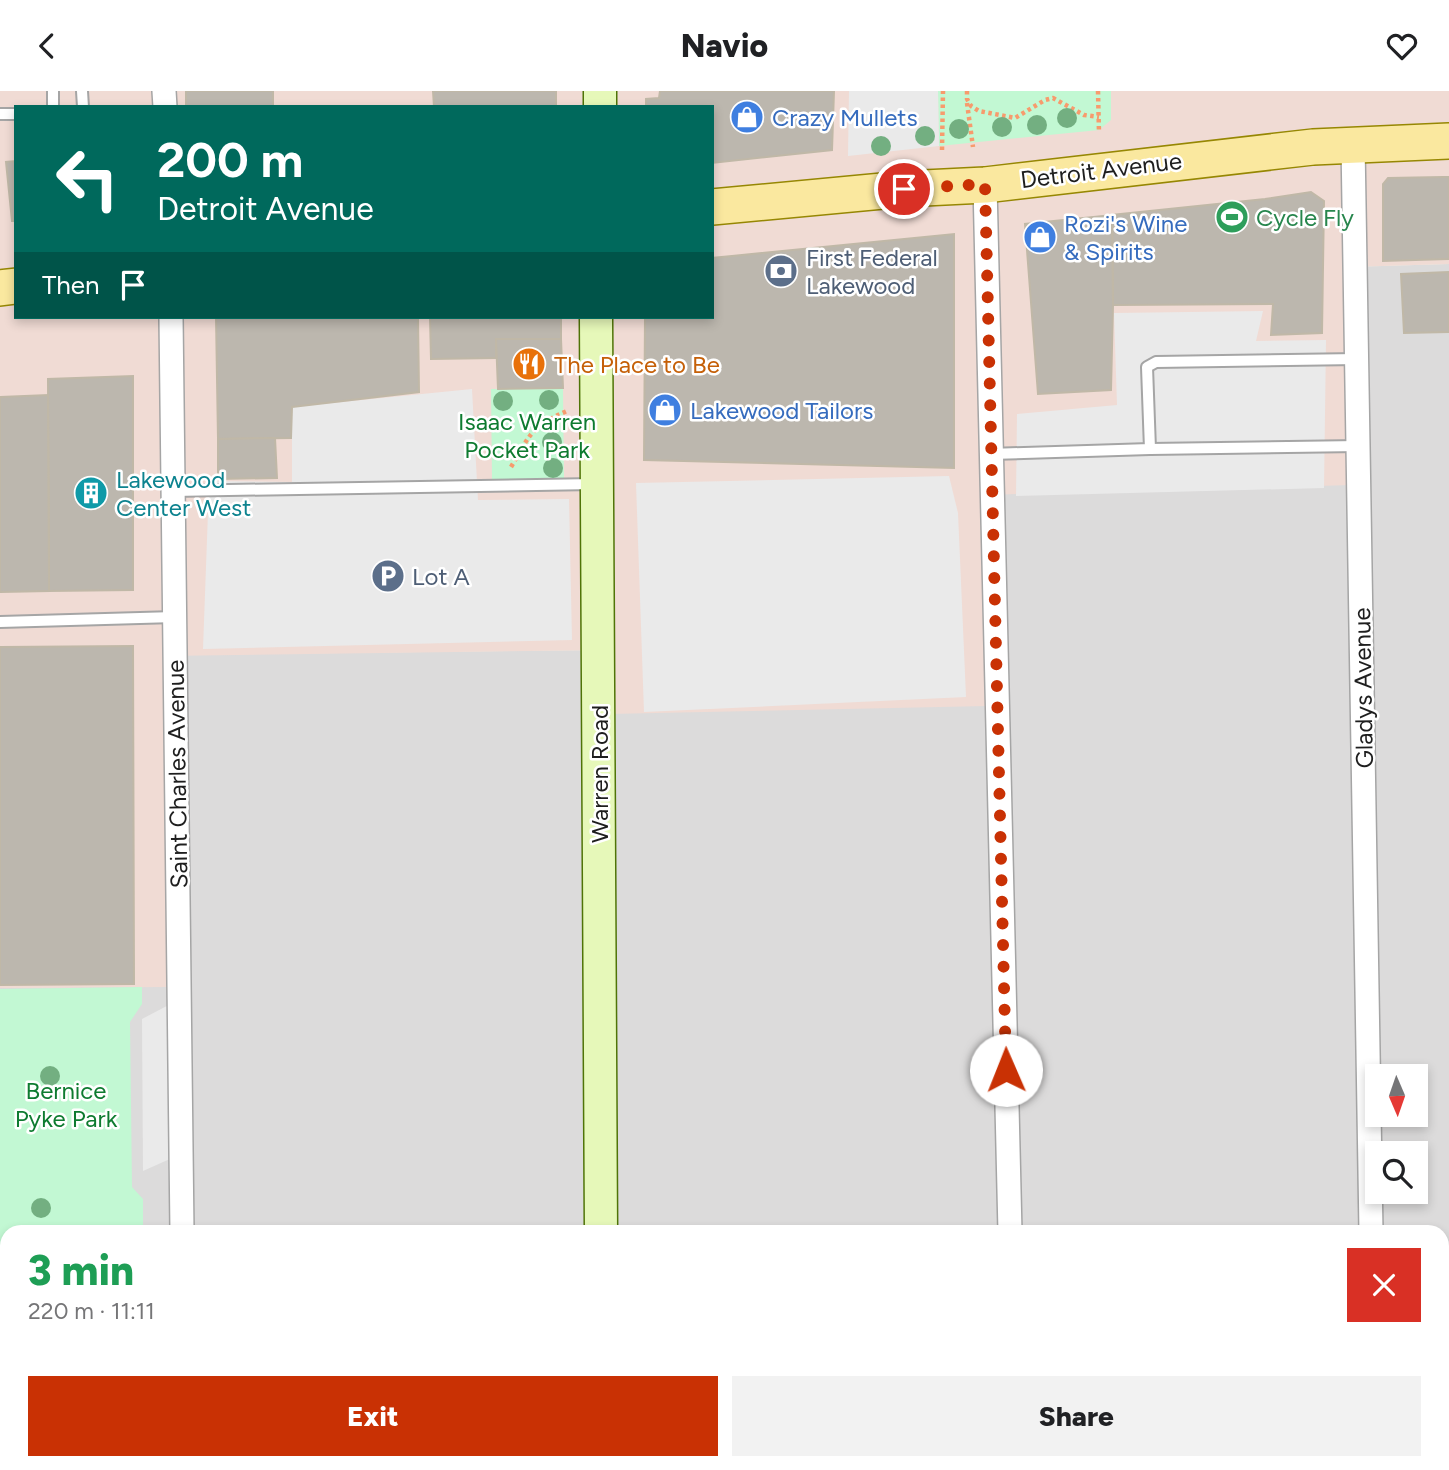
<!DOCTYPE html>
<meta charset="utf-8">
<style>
body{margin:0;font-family:Figtree,sans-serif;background:#f2f2f2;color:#202124;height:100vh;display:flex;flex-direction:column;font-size:26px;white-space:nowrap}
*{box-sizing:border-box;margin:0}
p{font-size:23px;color:#757577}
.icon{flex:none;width:38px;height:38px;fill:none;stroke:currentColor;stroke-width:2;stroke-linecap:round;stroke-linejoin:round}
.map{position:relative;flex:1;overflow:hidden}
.drawer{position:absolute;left:0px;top:1134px;width:1449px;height:245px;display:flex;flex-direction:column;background:#fff;border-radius:21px 21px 0 0;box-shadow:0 4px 10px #0003}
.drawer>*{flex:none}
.banner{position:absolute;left:14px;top:14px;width:700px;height:214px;border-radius:0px;box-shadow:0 4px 10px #0003;background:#00695c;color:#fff;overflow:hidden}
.needle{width:46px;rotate:178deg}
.controls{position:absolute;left:1365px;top:973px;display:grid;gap:14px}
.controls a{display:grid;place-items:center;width:63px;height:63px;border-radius:0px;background:#fff;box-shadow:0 4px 10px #0003;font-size:35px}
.pin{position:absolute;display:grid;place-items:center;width:60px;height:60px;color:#fff;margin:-30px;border:4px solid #fff;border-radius:50%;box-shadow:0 2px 7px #0007}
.me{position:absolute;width:77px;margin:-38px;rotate:359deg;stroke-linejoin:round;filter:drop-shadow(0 0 5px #0008)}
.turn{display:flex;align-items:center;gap:24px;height:147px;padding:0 28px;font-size:32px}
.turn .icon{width:91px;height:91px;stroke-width:2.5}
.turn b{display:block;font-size:49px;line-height:60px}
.then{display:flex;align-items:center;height:66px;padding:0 28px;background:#0003;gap:14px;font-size:26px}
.round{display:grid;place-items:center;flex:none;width:74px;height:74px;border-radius:0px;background:#f2f2f2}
.overview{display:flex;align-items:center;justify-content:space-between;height:119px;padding:0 28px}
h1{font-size:42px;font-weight:800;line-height:52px;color:#1e9e55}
.cta{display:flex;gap:14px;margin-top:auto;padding:14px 28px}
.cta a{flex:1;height:80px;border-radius:0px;background:#c93104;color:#fff;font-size:28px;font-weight:800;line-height:80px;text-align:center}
.cta a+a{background:#f2f2f2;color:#202124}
header{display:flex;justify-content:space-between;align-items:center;height:91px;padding:0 28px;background:#fff;font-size:32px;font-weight:800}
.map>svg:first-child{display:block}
.residential{fill:#dcdbdb;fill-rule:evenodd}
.commercial{fill:#f0dbd4;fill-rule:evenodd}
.park{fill:#c2f8d3}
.parking{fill:#eaeaea}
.building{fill:#bcb7ae;stroke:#c0b8a7;stroke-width:2}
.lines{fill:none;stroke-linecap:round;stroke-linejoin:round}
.lane-casing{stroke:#a5a5a5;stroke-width:14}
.street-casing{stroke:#a5a5a5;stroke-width:26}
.secondary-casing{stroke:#4f7407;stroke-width:35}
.primary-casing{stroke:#968703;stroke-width:38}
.path{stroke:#f79b6d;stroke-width:4.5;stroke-dasharray:3.5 3.5;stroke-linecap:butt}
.lane{stroke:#fff;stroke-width:10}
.street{stroke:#fff;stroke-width:23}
.secondary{stroke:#e6f8b9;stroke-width:32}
.primary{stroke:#fae89f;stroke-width:35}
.rail-casing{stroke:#6c6c6c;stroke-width:8}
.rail{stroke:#fff;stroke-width:5;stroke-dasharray:16;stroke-linecap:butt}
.tree{fill:#73af81}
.route{stroke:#c93104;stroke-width:12;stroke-dasharray:0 21.6}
.labels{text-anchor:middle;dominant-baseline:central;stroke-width:5;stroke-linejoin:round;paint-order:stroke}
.shop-label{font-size:24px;fill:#366cbe;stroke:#fff;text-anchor:start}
.street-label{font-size:24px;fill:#1e1e1e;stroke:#fff}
.leisure-label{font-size:24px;fill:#27864d;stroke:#fff;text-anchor:start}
.service-label{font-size:24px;fill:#4e5e75;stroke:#fff;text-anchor:start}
.food-label{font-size:24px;fill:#c56008;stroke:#fff;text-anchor:start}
.park-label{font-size:24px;fill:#0e7b30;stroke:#fff}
.culture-label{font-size:24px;fill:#0d838f;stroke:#fff;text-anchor:start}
</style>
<header><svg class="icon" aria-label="back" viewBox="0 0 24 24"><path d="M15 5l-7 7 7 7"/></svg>Navio<svg class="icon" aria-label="heart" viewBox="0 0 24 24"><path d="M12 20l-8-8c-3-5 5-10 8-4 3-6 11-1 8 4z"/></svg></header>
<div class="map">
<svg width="1449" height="1379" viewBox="0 0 1449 1379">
<rect width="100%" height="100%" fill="#efeee4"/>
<path class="residential" d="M 1449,173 L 1449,1379 L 0,1379 L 0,897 L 167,895 L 163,564 L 608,559 L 983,404 L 1348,176 ZM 1377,985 L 1416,985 L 1416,1024 L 1377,1024 ZM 1377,1062 L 1416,1062 L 1416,1101 L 1377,1101 ZM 7,1141 L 1442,1141 L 1442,1372 L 7,1372 Z"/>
<path class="commercial" d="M 0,0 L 1449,0 L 1449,173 L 1348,176 L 1352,394 L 984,404 L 987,615 L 609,623 L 607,559 L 163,565 L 167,896 L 0,897 ZM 16,16 L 712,16 L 712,226 L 16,226 Z"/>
<g class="park">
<path d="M 938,0 L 1111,0 L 1111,29 L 1099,39 L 939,55 Z"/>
<path d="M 563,297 L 564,389 L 492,390 L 491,298 Z"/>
<path d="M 142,896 L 142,913 L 130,931 L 132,1096 L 143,1108 L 143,1141 L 7,1141 L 7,1161 L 0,1162 L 0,898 Z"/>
</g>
<g class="parking">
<path d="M 849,0 L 938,0 L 939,55 L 848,65 Z"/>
<path d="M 1263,220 L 1256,250 L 1326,249 L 1324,397 L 1016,405 L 1017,323 L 1117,314 L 1114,222 Z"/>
<path d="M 472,298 L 478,409 L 569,408 L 572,549 L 203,558 L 208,421 L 207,390 L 292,391 L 292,316 Z"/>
<path d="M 949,385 L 958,422 L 966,606 L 644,621 L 636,392 Z"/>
<path d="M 180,908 L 181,1063 L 143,1080 L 142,928 Z"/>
</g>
<g class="building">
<rect x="186" y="0" width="87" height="16"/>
<path d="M 433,0 L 556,0 L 556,16 L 434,16 Z"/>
<path d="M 660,0 L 834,0 L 832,59 L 712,72 L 712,16 L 646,16 L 646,8 L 659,7 Z"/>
<path d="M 16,70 L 16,130 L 12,130 L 6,71 Z"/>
<path d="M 1443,86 L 1449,86 L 1449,168 L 1383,170 L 1383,93 L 1388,87 Z"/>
<path d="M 1311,101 L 1324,110 L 1322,242 L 1271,244 L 1273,213 L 1113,214 L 1112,124 L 1265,108 Z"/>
<path d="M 1112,124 L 1113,214 L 1111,299 L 1038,303 L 1025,133 Z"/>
<path d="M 954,143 L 954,377 L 644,369 L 645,226 L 712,226 L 712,167 Z"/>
<path d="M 1449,181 L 1449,241 L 1404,242 L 1401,183 Z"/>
<path d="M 216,226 L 418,226 L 419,301 L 292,316 L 291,347 L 218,348 Z"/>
<path d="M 430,226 L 561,226 L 561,248 L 496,248 L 496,267 L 431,268 Z"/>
<path d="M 496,248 L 561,248 L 563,297 L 498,298 Z"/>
<path d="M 133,285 L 133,499 L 49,500 L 48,288 Z"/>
<path d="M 48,304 L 49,500 L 0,501 L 0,306 Z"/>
<path d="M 275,347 L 277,387 L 218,388 L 218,348 Z"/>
<path d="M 133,555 L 134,893 L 0,894 L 0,556 Z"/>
</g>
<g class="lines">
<defs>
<g id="lane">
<path d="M 53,0 L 53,16"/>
<path d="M 82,0 L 83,16"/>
<path d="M 0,23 L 16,23"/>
<path d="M 1150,358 L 1359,355"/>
<path d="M 990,363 L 1150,358 L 1147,276 L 1156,271 L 1358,268"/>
<path d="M 173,400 L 594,393"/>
<path d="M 0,531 L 175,526"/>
</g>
<g id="street">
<path d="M 164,0 L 165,16"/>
<path d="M 1353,53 L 1371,1141"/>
<path d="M 985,94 L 1010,1141"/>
<path d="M 171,226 L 182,1141"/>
<path d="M 0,1251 L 7,1251"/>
<path d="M 185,1372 L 185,1379"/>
<path d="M 1014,1372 L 1015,1379"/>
<path d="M 1376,1372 L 1376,1379"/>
</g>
<g id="secondary">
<path d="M 600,16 L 600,0"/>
<path d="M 596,226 L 601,1141"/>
<path d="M 603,1372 L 603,1379"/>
</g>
<g id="primary">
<path d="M 712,116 L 904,98 L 985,94 L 1313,56 L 1449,50"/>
<path d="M 0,197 L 16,195"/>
</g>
</defs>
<use href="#lane" class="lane-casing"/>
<use href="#street" class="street-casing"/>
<use href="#secondary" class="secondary-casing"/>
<use href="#primary" class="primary-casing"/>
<g class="path">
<path d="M 967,0 L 967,8 L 971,15 L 979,20 L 1015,27 L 1045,9 L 1053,7 L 1084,24 L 1099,26"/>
<path d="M 1098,0 L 1099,42"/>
<path d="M 967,12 L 973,56"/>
<path d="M 942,59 L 943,0"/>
<path d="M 511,376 C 530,344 530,336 567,320"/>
</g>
<use href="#lane" class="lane"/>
<use href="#street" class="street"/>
<use href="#secondary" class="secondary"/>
<use href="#primary" class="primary"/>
<defs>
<g id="rail">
<path d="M 1442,1179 L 1449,1179"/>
<path d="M 0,1194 L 7,1194"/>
</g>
</defs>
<use href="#rail" class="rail-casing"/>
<use href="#rail" class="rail"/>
</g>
<g class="tree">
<circle cx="1067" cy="27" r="10"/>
<circle cx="1037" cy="34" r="10"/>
<circle cx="1002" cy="36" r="10"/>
<circle cx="959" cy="38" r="10"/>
<circle cx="925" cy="45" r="10"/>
<circle cx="881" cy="55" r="10"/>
<circle cx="549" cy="309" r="10"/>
<circle cx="503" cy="310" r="10"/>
<circle cx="552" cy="351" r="10"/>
<circle cx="553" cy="377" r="10"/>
<circle cx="50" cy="985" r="10"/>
<circle cx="41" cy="1117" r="10"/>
</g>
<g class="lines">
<path class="route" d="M 904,98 L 985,93 L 1006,979"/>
</g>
<defs>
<symbol id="shop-disc" viewBox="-11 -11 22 22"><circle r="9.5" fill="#3f7fe0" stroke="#fff"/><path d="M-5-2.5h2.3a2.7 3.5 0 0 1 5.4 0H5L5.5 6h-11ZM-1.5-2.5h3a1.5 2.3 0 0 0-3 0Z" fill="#fff"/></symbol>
<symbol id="stadium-disc" viewBox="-11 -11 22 22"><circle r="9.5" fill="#2e9e5b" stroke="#fff"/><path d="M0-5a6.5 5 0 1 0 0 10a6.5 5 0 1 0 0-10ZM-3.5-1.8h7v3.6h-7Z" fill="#fff"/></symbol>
<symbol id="bank-disc" viewBox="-11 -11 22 22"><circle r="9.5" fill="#5c6f8a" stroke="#fff"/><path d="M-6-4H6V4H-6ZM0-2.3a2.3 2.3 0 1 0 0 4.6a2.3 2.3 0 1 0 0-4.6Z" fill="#fff"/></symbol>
<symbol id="restaurant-disc" viewBox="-11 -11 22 22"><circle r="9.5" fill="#e8710a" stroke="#fff"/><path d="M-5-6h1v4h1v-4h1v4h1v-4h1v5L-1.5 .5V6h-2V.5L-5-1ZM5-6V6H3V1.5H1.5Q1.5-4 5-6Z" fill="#fff"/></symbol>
<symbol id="building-disc" viewBox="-11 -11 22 22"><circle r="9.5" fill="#0f9aa8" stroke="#fff"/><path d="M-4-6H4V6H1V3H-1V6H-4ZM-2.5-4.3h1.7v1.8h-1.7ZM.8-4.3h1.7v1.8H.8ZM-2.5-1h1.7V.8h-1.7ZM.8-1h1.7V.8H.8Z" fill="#fff"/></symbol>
<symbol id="parking-disc" viewBox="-11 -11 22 22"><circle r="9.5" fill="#5c6f8a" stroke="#fff"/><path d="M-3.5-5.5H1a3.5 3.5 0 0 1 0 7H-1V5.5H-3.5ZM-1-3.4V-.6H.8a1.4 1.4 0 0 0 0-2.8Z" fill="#fff"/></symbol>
</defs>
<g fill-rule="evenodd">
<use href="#shop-disc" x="728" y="7" width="38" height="38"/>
<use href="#stadium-disc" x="1213" y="107" width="38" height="38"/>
<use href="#shop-disc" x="1021" y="127" width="38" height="38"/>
<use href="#bank-disc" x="762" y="161" width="38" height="38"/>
<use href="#restaurant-disc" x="510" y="254" width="38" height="38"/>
<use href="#shop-disc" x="646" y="300" width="38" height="38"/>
<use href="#building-disc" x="72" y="383" width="38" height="38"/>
<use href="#parking-disc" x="369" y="466" width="38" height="38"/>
</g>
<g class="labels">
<g class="shop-label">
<text x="772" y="26">Crazy Mullets</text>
<text x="1064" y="132">Rozi's Wine<tspan x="1064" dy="28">&amp; Spirits</tspan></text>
<text x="690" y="319">Lakewood Tailors</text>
</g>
<g class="street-label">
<text transform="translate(1101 79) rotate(-7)">Detroit Avenue</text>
<text transform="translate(1363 597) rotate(-91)">Gladys Avenue</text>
<text transform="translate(177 683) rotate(-91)">Saint Charles Avenue</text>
<text transform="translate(599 683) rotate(-90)">Warren Road</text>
</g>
<g class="leisure-label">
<text x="1256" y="126">Cycle Fly</text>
</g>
<g class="service-label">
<text x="806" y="166">First Federal<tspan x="806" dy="28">Lakewood</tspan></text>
<text x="412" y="485">Lot A</text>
</g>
<g class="food-label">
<text x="554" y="273">The Place to Be</text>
</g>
<g class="park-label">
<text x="527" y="330">Isaac Warren<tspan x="527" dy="28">Pocket Park</tspan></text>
<text x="66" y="999">Bernice<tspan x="66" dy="28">Pyke Park</tspan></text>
</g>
<g class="culture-label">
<text x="116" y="388">Lakewood<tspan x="116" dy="28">Center West</tspan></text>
</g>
</g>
</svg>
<div class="controls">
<a><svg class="needle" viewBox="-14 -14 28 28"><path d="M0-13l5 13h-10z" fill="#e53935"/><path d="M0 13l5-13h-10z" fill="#757577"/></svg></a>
<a><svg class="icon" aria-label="search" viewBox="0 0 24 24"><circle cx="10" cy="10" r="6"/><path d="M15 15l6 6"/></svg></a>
</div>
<div class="pin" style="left:904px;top:98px;background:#d93025"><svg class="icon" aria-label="arrive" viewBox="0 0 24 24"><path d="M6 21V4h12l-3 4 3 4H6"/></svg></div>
<svg class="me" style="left:1006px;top:979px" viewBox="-20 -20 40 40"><circle r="19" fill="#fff"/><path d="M0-13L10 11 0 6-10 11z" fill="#c93104"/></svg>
<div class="banner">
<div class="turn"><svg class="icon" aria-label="left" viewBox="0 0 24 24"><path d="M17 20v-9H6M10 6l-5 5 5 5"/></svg><div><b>200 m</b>Detroit Avenue</div></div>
<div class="then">Then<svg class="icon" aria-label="arrive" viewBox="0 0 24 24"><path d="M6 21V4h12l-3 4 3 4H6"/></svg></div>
</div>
<section class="drawer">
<div class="overview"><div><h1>3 min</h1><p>220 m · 11:11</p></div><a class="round" style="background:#d93025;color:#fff"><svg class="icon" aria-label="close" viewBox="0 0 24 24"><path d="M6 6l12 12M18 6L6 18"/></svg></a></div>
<div class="cta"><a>Exit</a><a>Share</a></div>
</section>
</div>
